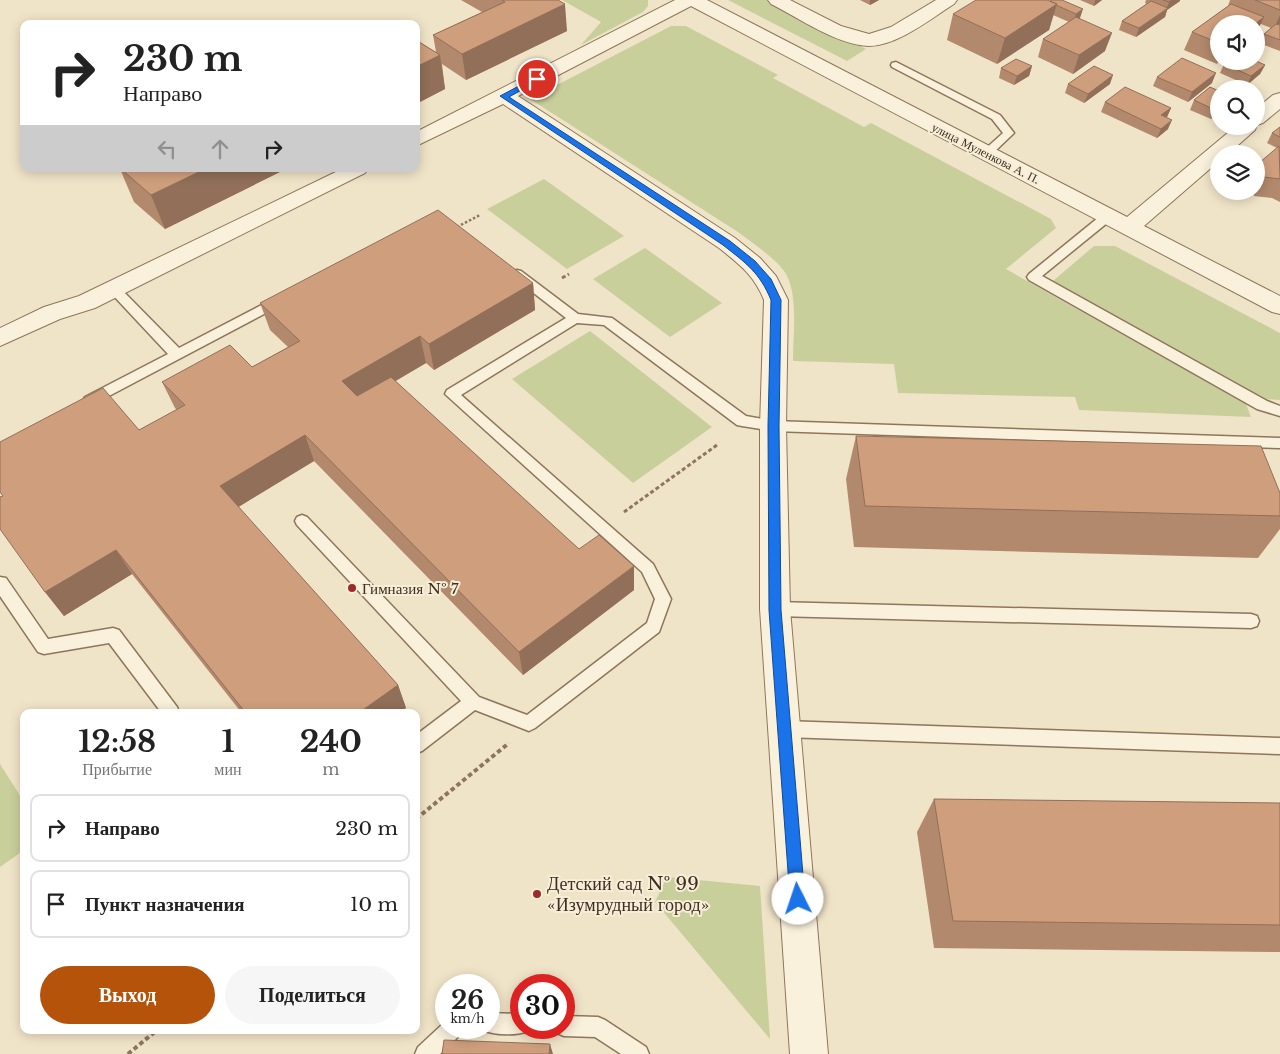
<!DOCTYPE html>
<html lang="ru">
<meta charset="utf-8">
<style>
body{margin:0;font-family:"Libre Baskerville",serif;background:#f6f6f6;color:#222;height:100vh;display:flex;flex-direction:column;font-size:19px;white-space:nowrap}
*{box-sizing:border-box;margin:0}
p{font-size:16px;color:#767676}
.icon{flex:none;width:28px;height:28px;fill:none;stroke:currentColor;stroke-width:2;stroke-linecap:round;stroke-linejoin:round}
.map{position:relative;flex:1;overflow:hidden}
.panel{position:absolute;left:20px;top:709px;width:400px;height:325px;display:flex;flex-direction:column;background:#fff;border-radius:10px;box-shadow:0 2px 12px #0003}
.panel>*{flex:none}
.guide{position:absolute;left:20px;top:20px;width:400px;height:152px;border-radius:10px;box-shadow:0 2px 12px #0003;background:#fff;color:#222;overflow:hidden}
.fabs{position:absolute;left:1210px;top:15px;display:grid;gap:10px}
.fabs a{display:grid;place-items:center;width:55px;height:55px;border-radius:50%;background:#fff;box-shadow:0 2px 12px #0003;font-size:25px}
.speed{position:absolute;left:435px;top:974px;display:flex;gap:10px;font-size:25px;font-weight:700;text-align:center}
.speed>*{display:grid;place-content:center;width:65px;height:65px;border-radius:50%;background:#fff;box-shadow:0 2px 12px #0003;line-height:1}
.speed small{font-size:12px;font-weight:400}
.speed .limit{border:8px solid #d22;background:#fff;color:#111}
.pin{position:absolute;display:grid;place-items:center;width:42px;height:42px;color:#fff;margin:-21px;border:2px solid #fff;border-radius:50%;box-shadow:0 1px 5px #0007}
.me{position:absolute;width:55px;margin:-28px;rotate:356deg;stroke-linejoin:round;filter:drop-shadow(0 0 4px #0008)}
.turn{display:flex;align-items:center;gap:18px;height:105px;padding:0 20px;font-size:22px}
.turn .icon{width:65px;height:65px;stroke-width:2.5}
.turn b{display:block;font-size:35px;line-height:42px}
.lanes{display:flex;align-items:center;height:48px;padding:0 20px;background:#0003;justify-content:center;gap:25px;direction:ltr}
.lanes .off{opacity:.35}
.eta{display:flex;justify-content:space-evenly;align-items:center;height:85px;text-align:center}
.eta b{font-size:30px;font-weight:700;line-height:35px}
.cta{display:flex;gap:10px;margin-top:auto;padding:10px 20px}
.cta a{flex:1;height:58px;border-radius:30px;background:#b45309;color:#fff;font-size:20px;font-weight:700;line-height:58px;text-align:center}
.cta a+a{background:#f6f6f6;color:#222}
ul{padding:0;list-style:none}
li{display:flex;align-items:center;gap:15px;height:68px;margin:0 10px 8px;padding:0 10px;border:2px solid #e0e0e0;border-radius:10px}
li div{flex:1}
li b{display:block;font-size:19px}
li em{font-style:normal}
.map>svg:first-child{display:block}
.green{fill:#c9cf9b}
.lines{fill:none;stroke-linecap:round;stroke-linejoin:round}
.lane-casing{stroke:#8d765c;stroke-width:3}
.street-casing{stroke:#8d765c;stroke-width:2}
.path-far2{stroke:#8d765c;stroke-width:2.5;stroke-dasharray:2.5 2;stroke-linecap:butt}
.path-far1{stroke:#8d765c;stroke-width:3;stroke-dasharray:4 2.5;stroke-linecap:butt}
.path{stroke:#8d765c;stroke-width:4;stroke-dasharray:4.5 3;stroke-linecap:butt}
.lane{fill:#faf1dc;fill-rule:evenodd}
.street{fill:#faf1dc;fill-rule:evenodd}
.wall{fill:#b2896c}
.shaded-wall{fill:#916f58}
.building{fill:#cf9f7d;stroke:#916f58}
.route{fill:#1a73e8;stroke:#114b97}
.poi-dot{fill:#9e2a2b;stroke:#f7eed8;stroke-width:2}
.labels{text-anchor:middle;dominant-baseline:central;stroke-width:4;stroke-linejoin:round;paint-order:stroke}
.far-street-label{font-size:12px;fill:#3d2e20;stroke:#f7eed8}
.poi-label{font-size:15px;fill:#3d2e20;stroke:#f7eed8;text-anchor:start}
.near-poi-label{font-size:18px;fill:#3d2e20;stroke:#f7eed8;text-anchor:start}
</style>
<div class="map">
<svg width="1280" height="1054" viewBox="0 0 1280 1054">
<rect width="100%" height="100%" fill="#f0e4c8"/>
<g class="green">
<path d="M 562,0 L 648,0 L 648,6 L 643,12 L 581,45 L 601,22 Z"/>
<path d="M 728,0 L 768,0 L 866,49 L 847,61 Z"/>
<path d="M 671,26 L 686,26 L 778,75 L 773,78 L 864,127 L 871,123 L 1051,219 L 1056,228 L 1006,269 L 1246,404 L 1251,417 L 1079,410 L 1075,397 L 898,393 L 894,364 L 793,361 C 793,336 798,298 787,276 C 781,262 751,242 738,232 L 530,99 Z"/>
<path d="M 544,179 L 624,236 L 567,269 L 487,209 Z"/>
<path d="M 1094,246 L 1115,246 L 1280,333 L 1280,400 L 1266,399 L 1053,281 Z"/>
<path d="M 645,248 L 722,303 L 670,337 L 593,279 Z"/>
<path d="M 590,331 L 712,427 L 633,483 L 512,379 Z"/>
<path d="M 0,764 L 24,802 L 24,850 L 0,867 Z"/>
<path d="M 667,877 L 760,886 L 770,1039 L 655,902 Z"/>
</g>
<g class="lines">
<defs>
<g id="lane">
<path d="M 896,62 L 1000,115 L 1014,133 L 991,155 L 983,155 L 981,153 L 983,151 L 1003,133 L 992,119 L 892,67 L 891,65 L 892,63 Z"/>
<path d="M 1108,212 L 1114,216 L 1112,219 L 1042,276 L 1267,401 L 1280,406 L 1280,416 L 1257,409 L 1029,280 L 1027,277 L 1029,274 L 1104,213 Z"/>
<path d="M 517,270 L 521,271 L 578,314 L 612,318 L 746,416 L 773,421 L 1280,438 L 1280,448 L 773,431 L 742,426 L 737,425 L 604,325 L 577,323 L 461,395 L 653,564 L 671,599 L 659,632 L 535,728 L 529,731 L 475,710 L 422,751 L 416,753 L 416,735 L 461,701 L 297,525 L 295,521 L 297,517 L 302,515 L 307,517 L 479,697 L 527,715 L 647,623 L 655,599 L 642,572 L 445,394 L 447,390 L 566,318 L 513,277 L 511,274 L 513,271 Z"/>
<path d="M 114,285 L 118,286 L 179,348 L 275,298 L 283,298 L 285,301 L 283,304 L 90,406 L 85,405 L 83,401 L 85,397 L 168,354 L 110,292 L 108,289 L 110,286 Z"/>
<path d="M 0,577 L 6,578 L 48,639 L 113,628 L 119,630 L 177,707 L 179,712 L 161,712 L 109,643 L 44,654 L 38,652 L 0,596 Z"/>
<path d="M 775,602 L 1251,614 L 1257,616 L 1259,621 L 1257,626 L 1251,628 L 775,616 L 769,614 L 767,609 L 769,604 Z"/>
<path d="M 784,721 L 1280,738 L 1280,754 L 784,737 L 778,734 L 775,729 L 778,724 Z"/>
<path d="M 489,1013 L 521,1014 L 521,1028 L 530,1028 L 528,1031 C 515,1036 495,1035 482,1030 L 481,1028 L 489,1028 Z"/>
<path d="M 564,1016 L 598,1017 L 605,1020 L 646,1047 L 649,1054 L 621,1054 L 595,1037 L 564,1036 L 557,1033 L 555,1028 L 564,1028 Z"/>
<path d="M 446,1021 L 446,1028 L 463,1028 L 460,1035 L 440,1054 L 415,1054 L 418,1047 Z"/>
</g>
<g id="street">
<path d="M 675,0 L 707,0 L 1127,217 L 1236,126 L 1256,126 L 1256,109 L 1273,95 L 1280,93 L 1280,109 L 1263,123 L 1257,125 L 1255,130 L 1228,154 L 1219,154 L 1219,161 L 1144,226 L 1280,296 L 1280,314 L 1272,312 L 691,6 L 518,96 L 735,238 L 760,258 L 776,276 L 788,300 L 786,426 L 790,609 L 828,1054 L 790,1054 L 760,609 L 760,426 L 764,300 C 754,275 739,264 719,248 L 503,104 L 416,146 L 416,132 Z"/>
<path d="M 768,0 L 790,0 L 841,26 L 869,34 L 891,27 L 936,0 L 957,0 L 954,4 C 932,18 897,46 869,46 C 837,45 799,18 771,4 Z"/>
<path d="M 342,169 L 368,169 L 365,173 L 95,308 L 60,319 L 0,346 L 0,328 L 44,307 L 79,296 Z"/>
</g>
</defs>
<use href="#lane" class="lane-casing"/>
<use href="#street" class="street-casing"/>
<path class="path-far2" d="M 457,227 L 480,215"/>
<g class="path-far1">
<path d="M 562,278 L 569,274"/>
<path d="M 624,512 L 717,445"/>
</g>
<g class="path">
<path d="M 416,819 L 509,743"/>
<path d="M 128,1054 L 157,1030"/>
</g>
<use href="#lane" class="lane"/>
<use href="#street" class="street"/>
</g>
<g class="wall">
<path d="M 461,0 L 558,0 L 567,31 L 466,80 L 442,64 L 445,89 L 416,104 L 416,40 L 436,52 L 433,35 L 482,12 Z"/>
<path d="M 860,0 L 879,0 L 870,5 Z"/>
<path d="M 1062,0 L 1080,18 L 1079,19 L 1105,51 L 1073,74 L 1038,57 L 1043,39 L 1069,22 L 1053,15 L 1049,30 L 997,64 L 947,40 L 953,14 L 1050,1 Z"/>
<path d="M 1080,0 L 1102,0 L 1094,6 Z"/>
<path d="M 1146,0 L 1180,0 L 1180,1 L 1167,10 L 1165,17 L 1136,37 L 1119,30 L 1122,21 L 1147,4 L 1145,3 Z"/>
<path d="M 1230,0 L 1280,0 L 1280,24 L 1278,25 L 1280,25 L 1280,51 L 1259,43 L 1264,34 L 1271,28 L 1261,24 L 1219,24 L 1219,61 L 1217,64 L 1184,50 L 1192,32 L 1228,6 Z"/>
<path d="M 1224,64 L 1265,65 L 1260,74 L 1247,85 L 1220,73 Z"/>
<path d="M 1032,66 L 1029,76 L 1014,85 L 999,78 L 1001,68 Z"/>
<path d="M 1157,77 L 1212,83 L 1188,102 L 1153,86 Z"/>
<path d="M 1068,84 L 1110,84 L 1084,103 L 1065,93 Z"/>
<path d="M 1210,87 L 1219,113 L 1211,119 L 1190,110 L 1194,100 Z"/>
<path d="M 1105,102 L 1171,108 L 1167,117 L 1168,129 L 1157,138 L 1101,112 Z"/>
<path d="M 1280,127 L 1280,202 L 1272,198 L 1254,196 L 1253,191 L 1256,191 L 1256,168 L 1259,163 L 1277,148 L 1267,143 L 1272,133 Z"/>
<path d="M 120,169 L 286,169 L 165,229 L 134,202 Z"/>
<path d="M 533,283 L 535,310 L 434,370 L 426,363 L 395,381 L 579,549 L 634,590 L 523,675 L 314,461 L 238,507 L 398,685 L 406,708 L 399,712 L 241,712 L 132,574 L 64,616 L 45,592 L 139,430 L 177,410 L 175,408 L 162,382 L 252,367 L 288,347 L 270,330 L 260,303 Z"/>
<path d="M 856,436 L 1280,493 L 1280,529 L 1258,558 L 854,547 L 846,479 Z"/>
<path d="M 934,799 L 1280,803 L 1280,952 L 934,948 L 917,832 Z"/>
</g>
<g class="shaded-wall">
<path d="M 870,0 L 879,0 L 870,5 Z"/>
<path d="M 1095,0 L 1102,0 L 1094,6 Z"/>
<path d="M 1172,0 L 1180,0 L 1180,1 L 1167,10 L 1165,17 L 1136,37 L 1139,28 L 1166,10 L 1169,2 Z"/>
<path d="M 565,4 L 567,31 L 466,80 L 462,54 Z"/>
<path d="M 1057,4 L 1049,30 L 997,64 L 1005,38 Z"/>
<path d="M 1083,9 L 1080,18 L 1073,23 L 1076,14 Z"/>
<path d="M 1280,15 L 1280,24 L 1274,29 Z"/>
<path d="M 1264,17 L 1256,34 L 1256,24 L 1255,24 Z"/>
<path d="M 1112,33 L 1105,51 L 1073,74 L 1079,55 Z"/>
<path d="M 440,55 L 445,89 L 416,104 L 416,67 Z"/>
<path d="M 1265,65 L 1260,74 L 1247,85 L 1251,76 Z"/>
<path d="M 1032,66 L 1029,76 L 1014,85 L 1017,76 Z"/>
<path d="M 1216,73 L 1212,83 L 1188,102 L 1192,92 Z"/>
<path d="M 1113,75 L 1110,84 L 1084,103 L 1088,94 Z"/>
<path d="M 1219,107 L 1219,113 L 1211,119 L 1215,110 Z"/>
<path d="M 1171,108 L 1167,117 L 1161,115 Z"/>
<path d="M 1172,120 L 1168,129 L 1157,138 L 1161,129 Z"/>
<path d="M 205,169 L 286,169 L 165,229 L 151,195 Z"/>
<path d="M 533,283 L 535,310 L 434,370 L 429,344 Z"/>
<path d="M 420,336 L 426,363 L 350,408 L 342,381 Z"/>
<path d="M 305,435 L 314,461 L 232,511 L 220,486 Z"/>
<path d="M 116,550 L 132,574 L 64,616 L 45,592 Z"/>
<path d="M 634,566 L 634,590 L 523,675 L 519,652 Z"/>
<path d="M 398,685 L 406,708 L 399,712 L 360,712 Z"/>
<path d="M 550,1044 L 553,1054 L 549,1054 Z"/>
</g>
<g class="building">
<path d="M 502,0 L 558,0 L 565,4 L 462,54 L 433,35 L 505,2 Z"/>
<path d="M 976,0 L 1047,0 L 1057,4 L 1005,38 L 953,14 Z"/>
<path d="M 1051,0 L 1062,0 L 1083,9 L 1076,14 L 1056,5 L 1057,4 L 1050,1 Z"/>
<path d="M 1163,0 L 1172,0 L 1169,2 Z"/>
<path d="M 1255,0 L 1280,0 L 1280,10 Z"/>
<path d="M 1151,1 L 1168,8 L 1139,28 L 1122,21 Z"/>
<path d="M 1231,4 L 1264,17 L 1255,24 L 1219,24 L 1219,43 L 1192,32 Z"/>
<path d="M 1076,17 L 1112,33 L 1079,55 L 1043,39 Z"/>
<path d="M 1276,24 L 1280,25 L 1280,40 L 1264,34 Z"/>
<path d="M 416,40 L 440,55 L 416,67 Z"/>
<path d="M 1182,58 L 1216,73 L 1192,92 L 1157,77 Z"/>
<path d="M 1016,59 L 1032,66 L 1017,76 L 1001,68 Z"/>
<path d="M 1228,61 L 1256,61 L 1265,65 L 1251,76 L 1224,64 Z"/>
<path d="M 1094,66 L 1113,75 L 1088,94 L 1068,84 Z"/>
<path d="M 1125,87 L 1171,108 L 1161,115 L 1172,120 L 1161,129 L 1105,102 Z"/>
<path d="M 1210,87 L 1219,91 L 1219,107 L 1215,110 L 1194,100 Z"/>
<path d="M 1280,127 L 1280,137 L 1272,133 Z"/>
<path d="M 1279,146 L 1280,179 L 1264,177 L 1259,163 Z"/>
<path d="M 121,169 L 205,169 L 151,195 Z"/>
<path d="M 438,210 L 533,283 L 429,344 L 420,336 L 342,381 L 357,396 L 391,377 L 579,549 L 599,535 L 634,566 L 519,652 L 305,435 L 220,486 L 398,685 L 360,712 L 245,712 L 116,550 L 45,592 L 0,529 L 0,497 L 3,496 L 0,492 L 0,442 L 103,388 L 139,430 L 185,405 L 162,382 L 230,345 L 252,367 L 300,341 L 260,303 Z"/>
<path d="M 856,436 L 1261,446 L 1280,493 L 1280,516 L 865,506 Z"/>
<path d="M 934,799 L 1280,803 L 1280,925 L 953,921 Z"/>
<path d="M 444,1040 L 550,1044 L 549,1054 L 442,1054 Z"/>
</g>
<path class="route" d="M 534,78 L 541,79 L 509,97 L 730,241 L 755,261 L 771,279 L 781,300 L 779,426 L 781,610 L 805,899 L 803,904 L 798,906 L 792,904 L 790,899 L 769,610 L 768,426 L 771,300 C 760,273 746,263 723,245 L 500,96 Z"/>
<g class="poi-dot">
<circle cx="352" cy="588" r="5"/>
<circle cx="537" cy="894" r="5"/>
</g>
<g class="labels">
<g class="far-street-label">
<text transform="translate(986 153) rotate(27)">улица Муленкова А. П.</text>
</g>
<g class="poi-label">
<text x="362" y="588">Гимназия № 7</text>
</g>
<g class="near-poi-label">
<text x="547" y="884">Детский сад № 99<tspan x="547" dy="21">«Изумрудный город»</tspan></text>
</g>
</g>
</svg>
<div class="fabs">
<a><svg class="icon" aria-label="sound" viewBox="0 0 24 24"><path d="M4 9h4l5-4v14l-5-4H4zM17 9q2 3 0 6"/></svg></a>
<a><svg class="icon" aria-label="search" viewBox="0 0 24 24"><circle cx="10" cy="10" r="6"/><path d="M15 15l6 6"/></svg></a>
<a><svg class="icon" aria-label="layers" viewBox="0 0 24 24"><path d="M12 4l9 5-9 5-9-5zM3 14l9 5 9-5"/></svg></a>
</div>
<div class="speed"><div>26<small>km/h</small></div><div class="limit">30</div></div>
<div class="pin" style="left:537px;top:79px;background:#d93025"><svg class="icon" aria-label="arrive" viewBox="0 0 24 24"><path d="M6 21V4h12l-3 4 3 4H6"/></svg></div>
<svg class="me" style="left:798px;top:899px" viewBox="-20 -20 40 40"><circle r="19" fill="#fff"/><path d="M0-13L10 11 0 6-10 11z" fill="#1a73e8"/></svg>
<div class="guide">
<div class="turn"><svg class="icon" aria-label="right" viewBox="0 0 24 24"><path d="M7 20v-9h11M14 6l5 5-5 5"/></svg><div><b>230 m</b>Направо</div></div>
<div class="lanes"><svg class="icon off" aria-label="left" viewBox="0 0 24 24"><path d="M17 20v-9H6M10 6l-5 5 5 5"/></svg><svg class="icon off" aria-label="ahead" viewBox="0 0 24 24"><path d="M12 20V5M6 11l6-6 6 6"/></svg><svg class="icon" aria-label="right" viewBox="0 0 24 24"><path d="M7 20v-9h11M14 6l5 5-5 5"/></svg></div>
</div>
<section class="panel">
<div class="eta">
<div><b>12:58</b><p>Прибытие</p></div>
<div><b>1</b><p>мин</p></div>
<div><b>240</b><p>m</p></div>
</div>
<ul>
<li><svg class="icon" aria-label="right" viewBox="0 0 24 24"><path d="M7 20v-9h11M14 6l5 5-5 5"/></svg><div><b>Направо</b></div><em>230 m</em></li>
<li><svg class="icon" aria-label="arrive" viewBox="0 0 24 24"><path d="M6 21V4h12l-3 4 3 4H6"/></svg><div><b>Пункт назначения</b></div><em>10 m</em></li>
</ul>
<div class="cta"><a>Выход</a><a>Поделиться</a></div>
</section>
</div>
